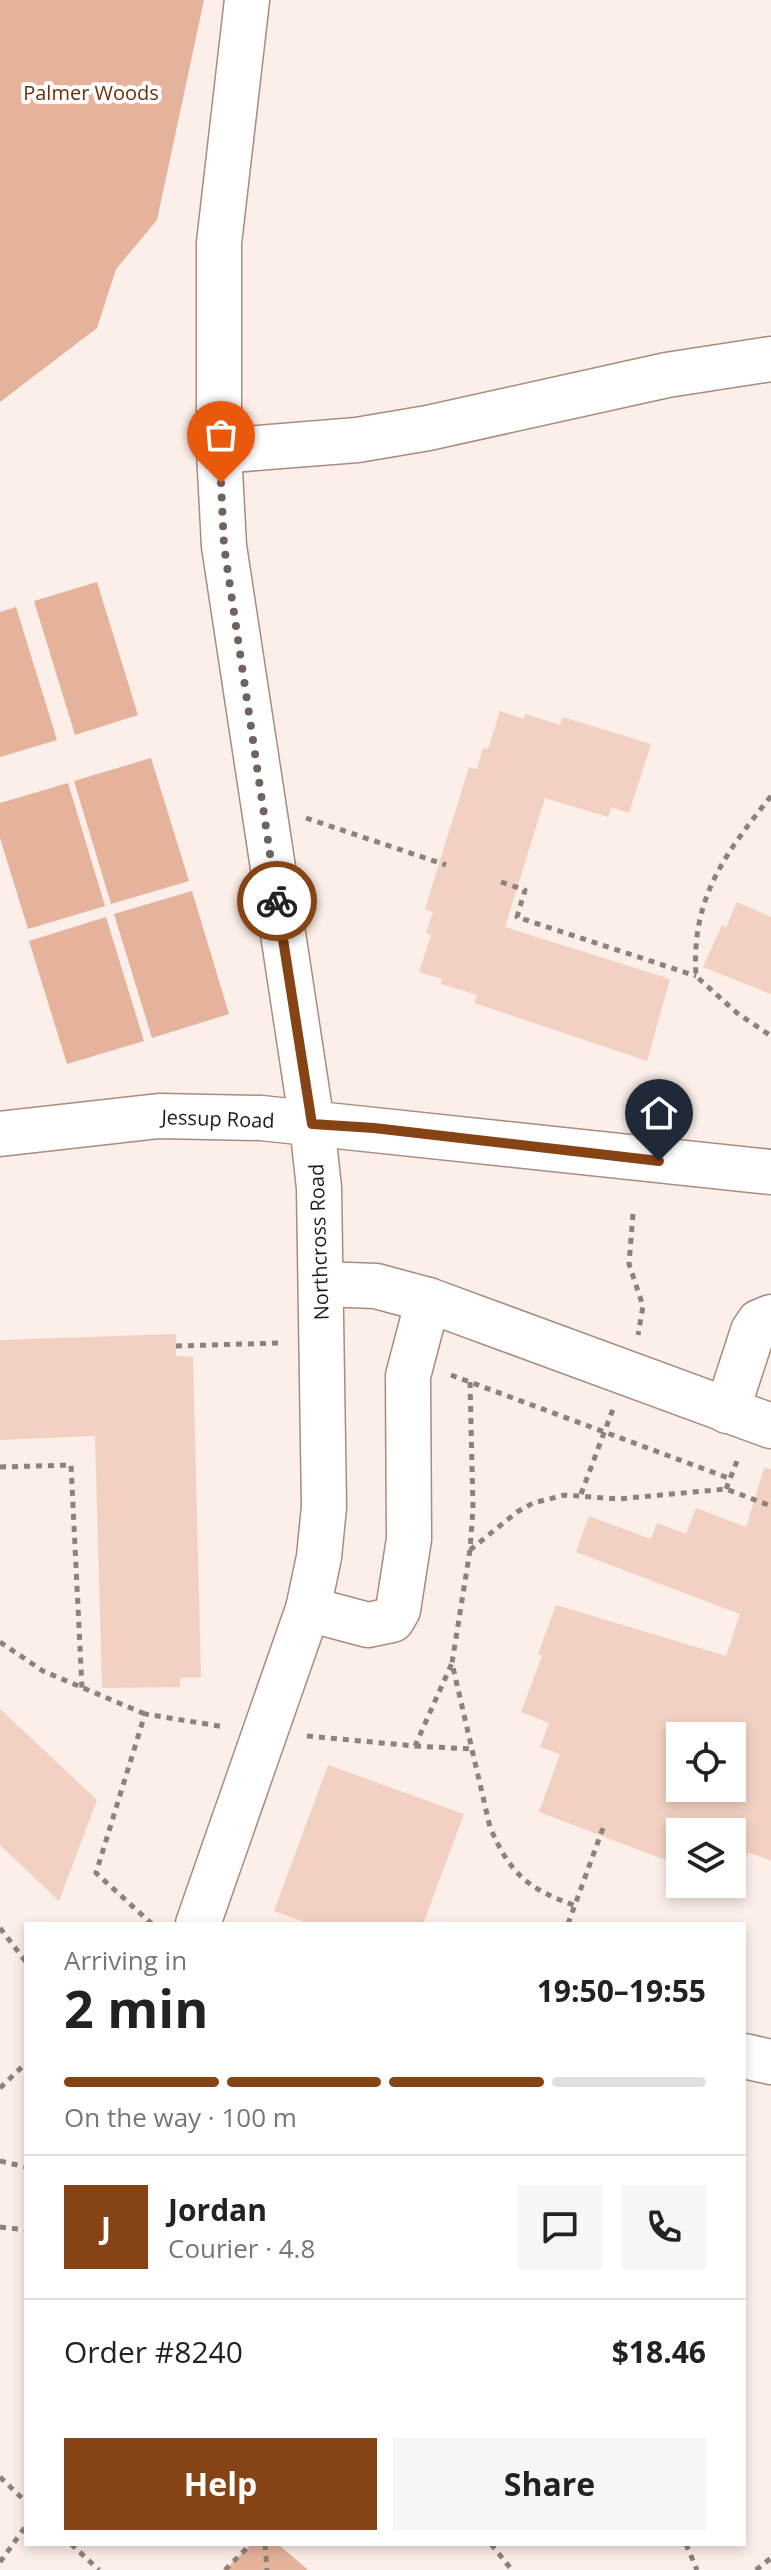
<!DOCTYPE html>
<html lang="en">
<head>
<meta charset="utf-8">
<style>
	body { margin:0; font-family:"Open Sans",sans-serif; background:#f6f6f6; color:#222; height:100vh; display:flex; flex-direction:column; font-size:30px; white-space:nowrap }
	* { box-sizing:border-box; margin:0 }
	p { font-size:26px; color:#767676 }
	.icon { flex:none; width:44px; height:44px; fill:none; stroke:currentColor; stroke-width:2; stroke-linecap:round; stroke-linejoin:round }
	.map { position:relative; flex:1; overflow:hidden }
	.panel { position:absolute; left:24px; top:1922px; width:722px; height:624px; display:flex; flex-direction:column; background:#fff; border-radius:0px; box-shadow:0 4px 12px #0003 }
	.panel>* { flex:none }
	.tools { position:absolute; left:666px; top:1722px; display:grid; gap:16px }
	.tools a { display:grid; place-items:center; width:80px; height:80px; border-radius:0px; background:#fff; box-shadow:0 4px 12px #0003; font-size:40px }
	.pin { position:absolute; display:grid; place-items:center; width:68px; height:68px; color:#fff; margin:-82px -34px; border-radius:50% 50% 50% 0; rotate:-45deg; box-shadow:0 0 8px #0007 }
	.pin .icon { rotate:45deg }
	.courier { position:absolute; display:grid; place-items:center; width:80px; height:80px; margin:-40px; border:6px solid #864314; border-radius:50%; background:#fff; color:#222; box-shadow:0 2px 10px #0007 }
	.summary em { font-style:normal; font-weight:700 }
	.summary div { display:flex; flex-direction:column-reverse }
	.summary { display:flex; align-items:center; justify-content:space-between; height:136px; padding:0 40px }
	h1 { font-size:52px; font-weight:700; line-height:60px }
	.bar { display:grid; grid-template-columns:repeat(4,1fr); gap:12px 8px; align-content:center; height:96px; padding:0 40px }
	.bar i { height:10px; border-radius:6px; background:#e0e0e0 }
	.bar .current { background:#864314 }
	.bar p { grid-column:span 4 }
	.line { display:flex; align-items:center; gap:20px; padding:0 40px; border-top:2px solid #e0e0e0 }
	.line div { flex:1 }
	.round { display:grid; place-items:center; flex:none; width:84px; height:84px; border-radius:0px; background:#f6f6f6 }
	.button { display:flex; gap:16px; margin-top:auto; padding:16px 40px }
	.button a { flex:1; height:92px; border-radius:0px; background:#864314; color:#fff; font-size:32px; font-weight:700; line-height:92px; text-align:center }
	.button a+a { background:#f6f6f6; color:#222 }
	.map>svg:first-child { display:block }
</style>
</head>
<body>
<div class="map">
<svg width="771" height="2570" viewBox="0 0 771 2570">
	<rect width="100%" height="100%" fill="#fceee8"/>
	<!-- green -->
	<g fill="#e5b39b">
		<polygon points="0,0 204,0 157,220 116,269 97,328 0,402"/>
		<polygon points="97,582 138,715 75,735 34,601"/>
		<polygon points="16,607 57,740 0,757 0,612"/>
		<polygon points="151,758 189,881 111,904 74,781"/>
		<polygon points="68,783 105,906 28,929 0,838 0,803"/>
		<polygon points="192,891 229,1014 152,1038 114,914"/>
		<polygon points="106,917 144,1041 67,1064 29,941"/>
		<polygon points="251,2544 278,2544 308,2570 225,2570"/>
	</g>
	<!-- building -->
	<g fill="#f2d1c2" fill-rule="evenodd">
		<polygon points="500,711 524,719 525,714 560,725 563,717 651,744 629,813 611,807 608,817 545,798 505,927 670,979 647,1061 474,1003 477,995 441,984 442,979 419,972 431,935 426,933 433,912 425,909 469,767 477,769 483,748 488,749"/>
		<polygon points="737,902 771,917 771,994 703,967 722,925 726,928"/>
		<polygon points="176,1334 176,1356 193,1357 201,1677 180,1678 180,1687 102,1688 95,1436 0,1440 0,1340"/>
		<path d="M764,1468L771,1469V1861L748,1852L743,1866L735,1863L732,1872V1832H680V1856L676,1864L539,1812L560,1754L540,1747L549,1723L521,1712L542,1656L538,1654L556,1605L726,1656L740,1614L576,1552L589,1516L651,1539L657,1523L686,1534L696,1508L746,1527ZM680,1736H732V1788H680Z"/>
		<polygon points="0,1709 97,1800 59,1901 0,1845"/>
		<polygon points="328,1765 464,1814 423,1924 310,1924 274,1911"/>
	</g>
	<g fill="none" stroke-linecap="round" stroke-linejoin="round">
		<defs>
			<g id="minor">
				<polyline points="219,451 357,440 428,428 667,375 771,359"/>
				<polyline points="0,1134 159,1116 261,1118 771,1172"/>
				<polyline points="321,1284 376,1286 428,1300 771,1426"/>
				<polyline points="727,1411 753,1331 759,1322 771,1317"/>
				<polyline points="308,1609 368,1625 392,1620 398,1610 409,1539 408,1376 428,1300"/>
				<polyline points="198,1924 308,1609 319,1557 324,1507 319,1188 312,1124 224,546 219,451 219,243 247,0"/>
				<polyline points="744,2056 771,2062"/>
			</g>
		</defs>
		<!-- minor casing -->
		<use href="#minor" stroke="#aa8b7d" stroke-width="47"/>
		<!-- path -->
		<g stroke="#8e817c" stroke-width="5" stroke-dasharray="6 6" stroke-linecap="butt">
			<path d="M771,796C725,854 691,898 696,976L737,1013L771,1036"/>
			<polyline points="306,818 446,865"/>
			<polyline points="501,882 525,890 517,917 696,976"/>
			<polyline points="633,1214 629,1264 643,1306 638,1335"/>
			<polyline points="176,1346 279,1343"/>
			<polyline points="451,1375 731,1479"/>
			<path d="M470,1382L473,1508L470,1550L452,1663L490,1827C510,1874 528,1889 576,1906"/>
			<polyline points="0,1467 71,1465 82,1688"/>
			<polyline points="726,1489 739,1456"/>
			<polyline points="581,1494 613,1409"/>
			<polyline points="470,1550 517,1512 533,1503 565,1495 618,1499 726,1489 771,1506"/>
			<polyline points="0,1642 43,1671 145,1714"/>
			<polyline points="307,1736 415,1746 452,1663"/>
			<polyline points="415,1746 472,1749"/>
			<polyline points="152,1924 96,1873 145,1714 225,1727"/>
			<polyline points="568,1924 603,1828"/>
			<polyline points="0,1928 26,1962"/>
			<polyline points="0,2088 26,2063"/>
			<polyline points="0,2161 26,2167"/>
			<polyline points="0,2227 26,2230"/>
			<polyline points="0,2477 26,2502"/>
			<polyline points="71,2544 99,2570"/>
			<polyline points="265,2544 267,2570"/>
			<polyline points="491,2544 512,2570"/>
			<polyline points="686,2544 697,2570"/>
			<polyline points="0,2562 26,2526"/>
			<polyline points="225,2570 251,2544"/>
			<polyline points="756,2570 771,2558"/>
		</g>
		<!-- minor -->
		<use href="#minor" stroke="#fff" stroke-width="44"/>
	</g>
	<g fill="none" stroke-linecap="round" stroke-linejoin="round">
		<!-- done -->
		<polyline stroke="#70635e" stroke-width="8" stroke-dasharray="0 14.4" points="221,483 224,546 277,901"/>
		<!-- route -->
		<polyline stroke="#864314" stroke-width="10" points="277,901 312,1124 374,1128 659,1161"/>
	</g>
	<g text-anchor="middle" stroke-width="8" stroke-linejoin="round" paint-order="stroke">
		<!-- park labels -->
		<g font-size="20" fill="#6d2e05" stroke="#fff">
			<text x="91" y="100">Palmer Woods</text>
		</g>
		<!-- street labels -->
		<g font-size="20" fill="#241813" stroke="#fff">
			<text transform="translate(218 1119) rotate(2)" y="7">Jessup Road</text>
			<text transform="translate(319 1242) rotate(-92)" y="7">Northcross Road</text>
		</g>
	</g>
</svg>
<div class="tools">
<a><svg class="icon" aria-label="locate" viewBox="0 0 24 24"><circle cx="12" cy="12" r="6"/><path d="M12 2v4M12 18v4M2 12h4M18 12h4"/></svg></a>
<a><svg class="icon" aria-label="layers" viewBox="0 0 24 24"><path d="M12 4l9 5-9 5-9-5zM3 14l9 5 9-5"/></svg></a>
</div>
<div class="pin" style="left:221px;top:483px;background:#ea580c"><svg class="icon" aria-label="bag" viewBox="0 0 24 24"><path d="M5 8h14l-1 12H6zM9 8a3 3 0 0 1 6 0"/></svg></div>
<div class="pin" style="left:659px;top:1161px;background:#1f2937"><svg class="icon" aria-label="home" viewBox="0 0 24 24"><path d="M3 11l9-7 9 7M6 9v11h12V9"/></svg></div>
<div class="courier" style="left:277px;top:901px"><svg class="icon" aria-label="bike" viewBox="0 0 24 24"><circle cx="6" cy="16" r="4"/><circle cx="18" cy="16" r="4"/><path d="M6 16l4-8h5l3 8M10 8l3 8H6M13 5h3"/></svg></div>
<section class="panel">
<div class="summary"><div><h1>2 min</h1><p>Arriving in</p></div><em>19:50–19:55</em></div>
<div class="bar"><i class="current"></i><i class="current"></i><i class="current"></i><i></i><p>On the way · 100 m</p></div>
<div class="line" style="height:144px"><b class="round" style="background:#864314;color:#fff">J</b><div><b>Jordan</b><p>Courier · 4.8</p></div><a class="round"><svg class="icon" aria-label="chat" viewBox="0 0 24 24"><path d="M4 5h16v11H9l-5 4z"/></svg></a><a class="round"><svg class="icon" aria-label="phone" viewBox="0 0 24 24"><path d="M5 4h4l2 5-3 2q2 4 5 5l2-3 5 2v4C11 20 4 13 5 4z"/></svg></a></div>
<div class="line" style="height:104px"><div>Order #8240</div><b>$18.46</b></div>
<div class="button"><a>Help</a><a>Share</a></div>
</section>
</div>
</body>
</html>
